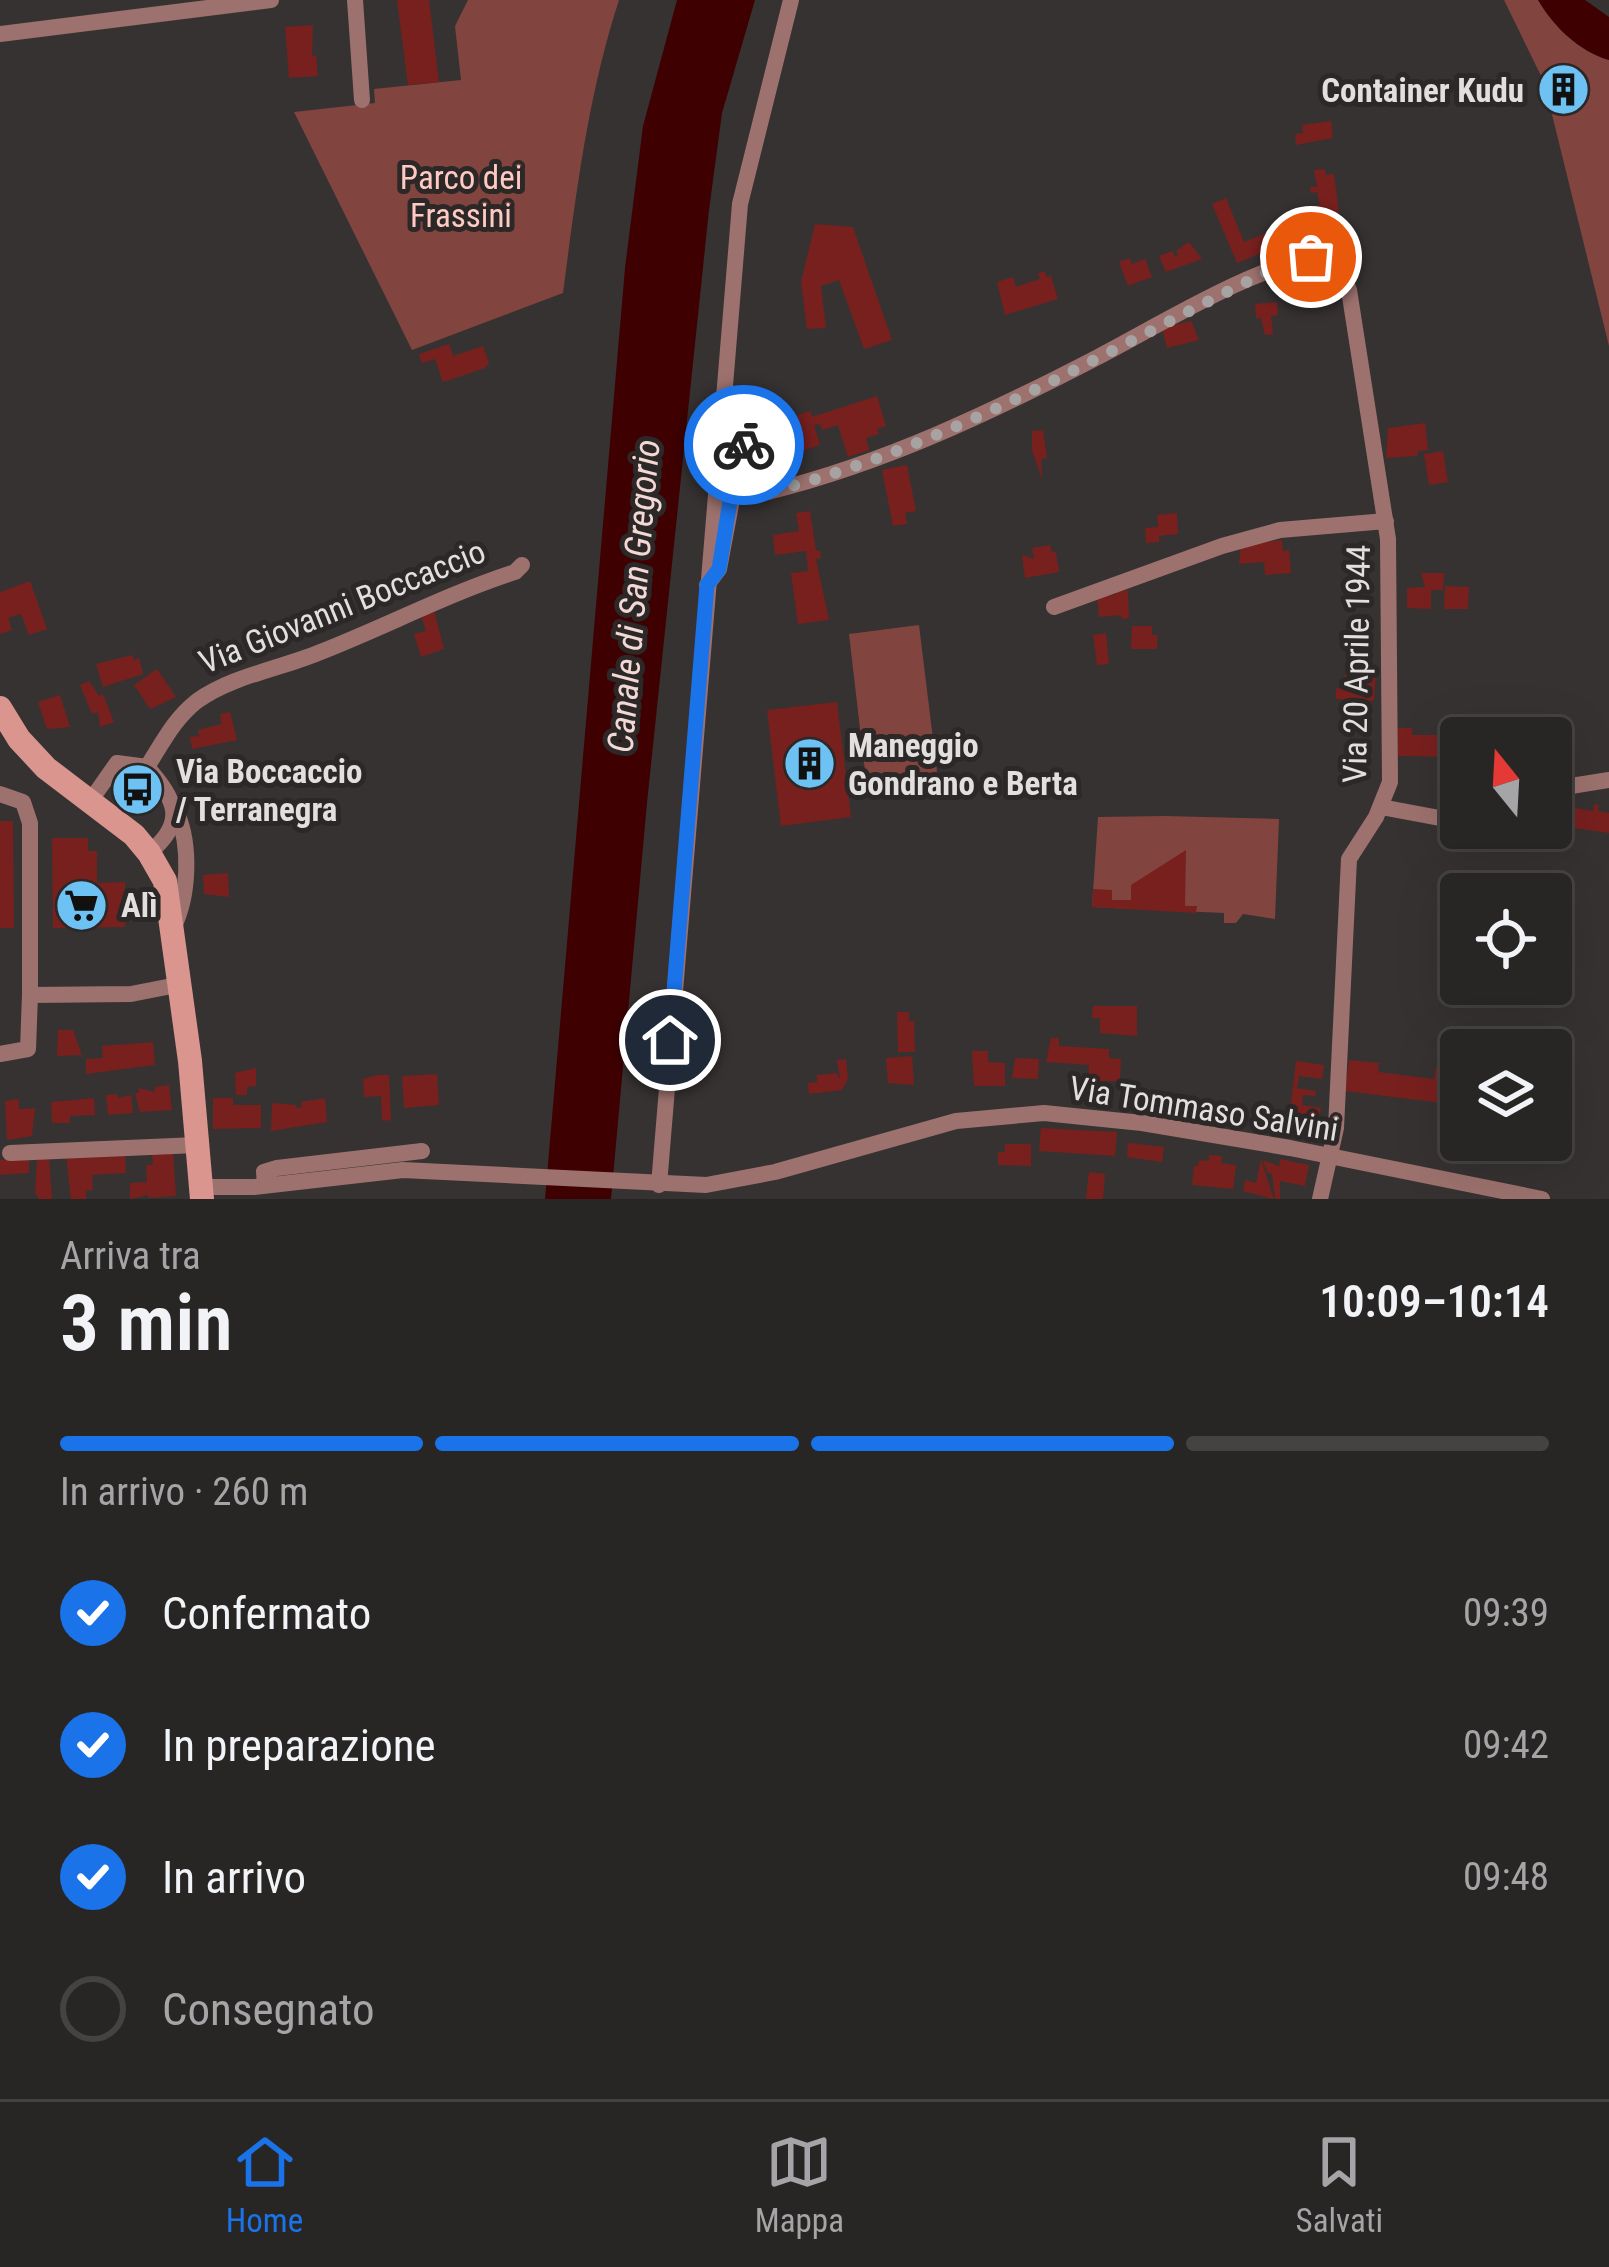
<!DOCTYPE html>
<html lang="it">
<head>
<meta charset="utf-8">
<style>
	body { margin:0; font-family:"Roboto Condensed",sans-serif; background:#343232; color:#f1f3f6; height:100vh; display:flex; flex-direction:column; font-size:45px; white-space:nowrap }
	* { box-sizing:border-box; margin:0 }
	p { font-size:39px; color:#a5a5a7 }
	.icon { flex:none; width:66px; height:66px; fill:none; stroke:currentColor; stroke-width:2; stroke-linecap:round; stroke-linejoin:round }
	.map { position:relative; height:1199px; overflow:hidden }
	.details { display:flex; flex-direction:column; background:#282625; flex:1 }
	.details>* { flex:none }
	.needle { width:78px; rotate:342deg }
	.buttons { position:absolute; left:1440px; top:717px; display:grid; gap:24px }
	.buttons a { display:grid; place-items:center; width:132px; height:132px; border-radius:12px; background:#282625; box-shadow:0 12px 48px #0002,0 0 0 3px #444342; font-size:60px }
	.pin { position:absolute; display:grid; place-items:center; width:102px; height:102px; color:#fff; margin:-51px; border:6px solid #fff; border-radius:50%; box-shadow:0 3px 12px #0007 }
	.courier { position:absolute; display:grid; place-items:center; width:120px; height:120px; margin:-60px; border:9px solid #1a73e8; border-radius:50%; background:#fff; color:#222; box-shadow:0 3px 15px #0007 }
	.overview em { font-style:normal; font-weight:600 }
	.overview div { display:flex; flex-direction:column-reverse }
	.overview { display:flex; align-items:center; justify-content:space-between; height:204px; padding:0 60px }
	h1 { font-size:78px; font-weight:600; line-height:90px }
	.bar { display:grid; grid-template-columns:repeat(4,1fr); gap:18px 12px; align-content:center; height:144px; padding:0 60px }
	.bar i { height:15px; border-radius:9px; background:#444342 }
	.bar .active { background:#1a73e8 }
	.bar p { grid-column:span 4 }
	ol { padding:0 60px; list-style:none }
	li { display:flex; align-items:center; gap:36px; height:132px }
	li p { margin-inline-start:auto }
	li .icon { padding:12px; border-radius:50%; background:#1a73e8; color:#fff; stroke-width:4 }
	li:last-child { color:#a5a5a7 }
	li i { width:66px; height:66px; border:6px solid #444342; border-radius:50% }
	.menu { display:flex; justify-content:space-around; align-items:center; height:168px; border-top:3px solid #444342; background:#282625; font-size:33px; color:#a5a5a7 }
	.menu a { display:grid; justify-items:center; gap:6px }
	.menu .active { color:#1a73e8 }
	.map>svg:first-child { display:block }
</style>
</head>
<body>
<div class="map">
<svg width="1609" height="1199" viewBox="0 0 1609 1199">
	<rect width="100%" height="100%" fill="#363231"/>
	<!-- green -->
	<g fill="#82443f">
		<path d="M468,0H619C588,95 576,194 563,293L412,350L294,112L375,103L374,89L461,80L455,26Z"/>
		<path d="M1504,0H1538C1554,27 1578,51 1609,60V346L1544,82Z"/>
		<polygon points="919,625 939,788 868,797 849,634"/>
		<polygon points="1165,816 1279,819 1275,919 1243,914 1236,923 1224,923 1224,913 1092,907 1098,817"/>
	</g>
	<!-- water -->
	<g fill="#3f0002">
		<polygon points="677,0 755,0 722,113 709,210 647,803 611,1199 545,1199 625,268 643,126"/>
		<path d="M1538,0H1585L1609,17V60C1579,51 1554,27 1538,0Z"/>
	</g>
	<!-- building -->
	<g fill="#78201e">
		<polygon points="397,0 429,0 439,82 408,85"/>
		<polygon points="313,25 312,56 316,55 318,76 289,78 285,27"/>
		<polygon points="1331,121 1333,138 1296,145 1295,134 1303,133 1302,125"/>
		<polygon points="1325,169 1326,175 1334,174 1339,212 1301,223 1296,208 1320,205 1317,192 1311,193 1310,187 1317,187 1314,170"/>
		<polygon points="1226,198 1244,242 1269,232 1276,247 1237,263 1212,204"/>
		<polygon points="815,224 853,227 892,340 864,349 839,280 821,286 826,328 807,329 801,282"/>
		<polygon points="1189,242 1202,259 1166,272 1159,256 1172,251 1175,257 1178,255 1176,251"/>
		<polygon points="1130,258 1132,264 1145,259 1152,277 1128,286 1119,262"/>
		<polygon points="1312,264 1313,271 1328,271 1330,281 1287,289 1283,269"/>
		<polygon points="1045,271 1046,277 1051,276 1058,299 1005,315 997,282 1013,277 1016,287 1040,279 1038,273"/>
		<polygon points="1277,302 1278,315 1271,316 1273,334 1265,335 1261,318 1256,318 1255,304"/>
		<polygon points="1191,321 1199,340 1167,348 1162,328"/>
		<polygon points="449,344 453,356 483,346 489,363 485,368 443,382 435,359 422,363 419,354"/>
		<polygon points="877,396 886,426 877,429 879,434 866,438 869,450 848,457 838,425 823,430 820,424 814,425 820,445 793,454 791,449 780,453 775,438 780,436 779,431 791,427 793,432 801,430 797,415 811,411 812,417"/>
		<polygon points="1425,423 1428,450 1418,451 1417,456 1386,458 1388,428"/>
		<polygon points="1043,430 1047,458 1041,459 1042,479 1032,450 1032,431"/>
		<polygon points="1443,451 1448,482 1429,485 1424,454"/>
		<polygon points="907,465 916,511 905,513 907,524 893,526 882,470"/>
		<polygon points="810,511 816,551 820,550 821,558 816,559 829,620 798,624 791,573 808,571 806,551 775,555 773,535 799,531 796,513"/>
		<polygon points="1177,513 1178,534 1159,536 1159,542 1146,543 1145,528 1158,527 1157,515"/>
		<polygon points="1282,540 1283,551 1289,550 1291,573 1265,575 1264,562 1239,564 1241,545"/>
		<polygon points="1050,545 1052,552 1056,552 1059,572 1025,578 1022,555 1034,559 1032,548"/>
		<polygon points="1421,573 1444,573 1443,590 1431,590 1431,609 1407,608 1407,588 1425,587"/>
		<polygon points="30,581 47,629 29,635 21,614 8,618 12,630 0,634 0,592"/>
		<polygon points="1445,586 1469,587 1468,609 1444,609"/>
		<polygon points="1128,590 1129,618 1122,619 1121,615 1099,617 1097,594 1116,595 1115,591"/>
		<polygon points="434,611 444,649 421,657 414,634 426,631 421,615"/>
		<polygon points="1132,626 1152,626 1152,635 1158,635 1157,649 1131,649"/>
		<polygon points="1106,633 1109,664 1097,665 1093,635"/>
		<polygon points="132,655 134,660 139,658 143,674 103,687 96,664"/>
		<polygon points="157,669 176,697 150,709 134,685"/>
		<polygon points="1345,672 1363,675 1376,672 1374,701 1336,699 1336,688 1344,689"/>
		<polygon points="89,681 99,696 103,694 114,722 100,727 98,712 92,714 80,685"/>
		<polygon points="60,695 70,727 47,729 38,702"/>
		<polygon points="837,702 851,817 781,826 767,710"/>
		<polygon points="230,712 237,740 192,749 190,737 199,736 198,730 222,724 220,714"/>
		<polygon points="1398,728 1412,728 1412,735 1461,735 1461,757 1398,756"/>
		<polygon points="1594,804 1599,805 1598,811 1609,813 1609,833 1574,828 1575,822 1555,819 1557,805 1593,811"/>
		<polygon points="0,821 13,821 14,928 0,928"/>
		<polygon points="52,838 88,838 88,851 97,851 97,883 125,882 125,927 53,928"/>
		<polygon points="1186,850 1185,906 1197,906 1196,913 1092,907 1093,889 1112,890 1112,900 1131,900 1131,885"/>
		<polygon points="228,873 229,897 204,894 203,875"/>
		<polygon points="1093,1006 1137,1006 1137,1036 1100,1033 1100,1018 1092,1018"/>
		<polygon points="897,1012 909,1012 909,1021 914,1021 915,1052 898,1052"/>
		<polygon points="58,1030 73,1030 82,1055 57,1056"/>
		<polygon points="1051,1038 1059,1038 1059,1046 1109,1049 1109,1058 1121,1059 1120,1081 1088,1081 1089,1065 1046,1062"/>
		<polygon points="153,1042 155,1065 86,1074 86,1059 103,1058 102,1046"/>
		<polygon points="972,1051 988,1051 988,1062 1005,1063 1005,1086 974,1086"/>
		<polygon points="912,1056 914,1085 888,1083 886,1058"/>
		<polygon points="1015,1058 1039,1059 1038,1079 1012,1078"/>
		<polygon points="846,1059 848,1079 842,1090 809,1094 808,1083 817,1082 817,1075 836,1073 840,1079 837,1060"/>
		<polygon points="1349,1060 1379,1063 1378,1072 1434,1079 1436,1066 1447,1067 1442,1103 1345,1091"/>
		<polygon points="1296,1061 1324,1065 1322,1079 1299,1076 1297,1088 1316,1091 1315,1096 1303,1095 1302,1105 1321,1108 1318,1131 1288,1126"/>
		<polygon points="256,1068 256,1086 247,1087 247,1095 236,1095 235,1073"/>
		<polygon points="437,1074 439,1105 404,1108 402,1076"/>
		<polygon points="378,1075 389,1075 391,1120 382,1121 381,1096 364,1097 363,1079"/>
		<polygon points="169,1085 172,1110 140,1112 135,1093 139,1093 139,1088 155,1092 155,1087"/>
		<polygon points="117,1094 118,1098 131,1095 133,1113 108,1115 106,1095"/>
		<polygon points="94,1098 95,1115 70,1116 70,1123 52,1123 51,1102"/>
		<polygon points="213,1098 233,1098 233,1105 261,1105 261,1128 213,1129"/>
		<polygon points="325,1098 327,1122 271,1131 272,1103 296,1105 296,1108 302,1107 301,1102"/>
		<polygon points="19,1099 19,1109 35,1108 32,1136 7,1140 5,1101"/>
		<polygon points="1041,1128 1117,1132 1115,1156 1039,1151"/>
		<polygon points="1128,1143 1164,1147 1162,1162 1127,1157"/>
		<polygon points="1005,1144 1031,1144 1031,1166 998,1165 998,1152 1005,1152"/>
		<polygon points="173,1152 176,1196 148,1198 148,1195 130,1199 130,1183 147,1182 146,1165 153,1165 152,1153"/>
		<polygon points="125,1153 126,1173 92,1175 93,1190 86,1191 86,1199 71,1199 66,1156"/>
		<polygon points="1209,1155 1222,1156 1221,1163 1236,1165 1233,1189 1192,1185 1194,1166 1198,1166 1199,1160 1209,1161"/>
		<polygon points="49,1157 52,1199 39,1199 35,1193 37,1158"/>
		<polygon points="1261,1159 1273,1197 1273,1199 1243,1191 1245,1180 1256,1183"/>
		<polygon points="1280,1159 1309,1165 1305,1186 1280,1181 1280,1199 1275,1199 1272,1174 1267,1172 1263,1160 1279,1166"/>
		<polygon points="0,1160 29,1160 29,1173 0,1175"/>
		<polygon points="1089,1172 1105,1174 1103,1199 1086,1199"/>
	</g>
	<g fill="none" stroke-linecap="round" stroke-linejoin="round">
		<!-- street -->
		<g stroke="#9d726e" stroke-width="16">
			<polyline points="355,0 362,100"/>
			<polyline points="0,34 271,0"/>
			<path d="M707,585L719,569L742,446L747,444L756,450C756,467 752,482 768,492C885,463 992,412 1098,357C1158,326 1259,263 1323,256L1339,264L1349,290L1388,539L1390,782L1376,817L1349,859L1336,1128L1320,1199"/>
			<polyline points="1054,607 1222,546 1280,530 1386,521"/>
			<path d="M147,767C163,742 174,719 197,701C232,676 279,669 318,653C385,627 447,594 515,572L522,565"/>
			<polyline points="0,794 23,802 30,823 30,995 131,994 177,985"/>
			<path d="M91,800L117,763L147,767C176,800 187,822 149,853"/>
			<polyline points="1551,802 1571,786 1609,780"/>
			<polyline points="1381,807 1461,822"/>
			<path d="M173,928C189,897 191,846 177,813"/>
			<polyline points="0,1054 28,1049 30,995"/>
			<polyline points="10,1153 197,1145"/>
			<polyline points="265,1185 264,1172 277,1168 422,1151"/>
			<polyline points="659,1185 740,204 791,0"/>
			<polyline points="202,1187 254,1187 403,1170 706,1185 775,1172 956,1121 1044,1113 1142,1123 1290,1148 1542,1199"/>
		</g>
		<!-- secondary -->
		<polyline stroke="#d9958e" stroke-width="24" points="0,708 19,739 46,768 134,835 149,853 165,881 190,1061 202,1199"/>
	</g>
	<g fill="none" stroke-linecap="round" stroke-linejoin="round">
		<!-- done -->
		<path stroke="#a6a3a2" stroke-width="12" stroke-dasharray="0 21.6" d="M744,445L756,450C756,467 752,482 768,492C947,448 1105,351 1269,271L1311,257"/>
		<!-- route -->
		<polyline stroke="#1a73e8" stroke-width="15" points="670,1040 707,585 719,569 738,452 744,445"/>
	</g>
	<!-- icons -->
	<defs>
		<symbol id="building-disc" viewBox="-11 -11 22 22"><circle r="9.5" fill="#6ec2f3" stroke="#2c2827"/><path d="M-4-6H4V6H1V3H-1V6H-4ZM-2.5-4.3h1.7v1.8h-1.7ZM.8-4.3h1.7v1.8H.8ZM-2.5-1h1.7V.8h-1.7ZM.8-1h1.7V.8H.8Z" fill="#111"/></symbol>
		<symbol id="bus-disc" viewBox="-11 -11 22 22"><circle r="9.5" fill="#6ec2f3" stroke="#2c2827"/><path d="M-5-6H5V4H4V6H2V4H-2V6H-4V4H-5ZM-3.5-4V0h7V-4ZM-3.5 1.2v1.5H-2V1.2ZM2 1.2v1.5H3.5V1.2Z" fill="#111"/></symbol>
		<symbol id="supermarket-disc" viewBox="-11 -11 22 22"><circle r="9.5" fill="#6ec2f3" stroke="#2c2827"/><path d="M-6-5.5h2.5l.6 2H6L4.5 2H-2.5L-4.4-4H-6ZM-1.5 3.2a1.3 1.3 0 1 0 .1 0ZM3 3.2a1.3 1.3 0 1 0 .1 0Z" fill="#111"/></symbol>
	</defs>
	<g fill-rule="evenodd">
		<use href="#building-disc" x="1534" y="60" width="59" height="59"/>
		<use href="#building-disc" x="780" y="734" width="59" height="59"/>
		<use href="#bus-disc" x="108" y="760" width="59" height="59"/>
		<use href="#supermarket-disc" x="52" y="876" width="59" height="59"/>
	</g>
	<g text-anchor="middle" stroke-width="10" stroke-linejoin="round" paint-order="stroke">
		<!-- poi labels -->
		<g font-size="33" font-weight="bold" fill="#e2e0df" stroke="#2c2827" text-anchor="start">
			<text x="1524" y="102" text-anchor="end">Container Kudu</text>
			<text x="848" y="757">Maneggio<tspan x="848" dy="38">Gondrano e Berta</tspan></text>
			<text x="176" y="783">Via Boccaccio<tspan x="176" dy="38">/ Terranegra</tspan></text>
			<text x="121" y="917">Alì</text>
		</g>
		<!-- park labels -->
		<g font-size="33" fill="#ffcac4" stroke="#2c2827">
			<text x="461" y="189">Parco dei<tspan x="461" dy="38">Frassini</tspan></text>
		</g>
		<!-- street labels -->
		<g font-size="33" fill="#e2e0df" stroke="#2c2827">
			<text transform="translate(342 606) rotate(-22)" y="12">Via Giovanni Boccaccio</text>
			<text transform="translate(1356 664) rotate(-89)" y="12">Via 20 Aprile 1944</text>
			<text transform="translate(1204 1108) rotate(9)" y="12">Via Tommaso Salvini</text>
		</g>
		<!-- water labels -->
		<g font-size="36" font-style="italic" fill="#f3d8d5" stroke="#2c2827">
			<text transform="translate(633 596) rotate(-85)" y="13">Canale di San Gregorio</text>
		</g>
	</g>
</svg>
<div class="buttons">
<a><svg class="needle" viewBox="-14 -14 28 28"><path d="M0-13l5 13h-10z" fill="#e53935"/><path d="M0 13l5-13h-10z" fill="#a5a5a7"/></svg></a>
<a><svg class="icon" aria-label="locate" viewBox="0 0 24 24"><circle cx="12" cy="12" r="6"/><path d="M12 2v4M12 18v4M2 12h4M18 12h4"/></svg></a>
<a><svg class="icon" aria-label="layers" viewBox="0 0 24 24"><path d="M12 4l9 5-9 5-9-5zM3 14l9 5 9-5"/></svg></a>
</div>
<div class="pin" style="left:1311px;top:257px;background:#ea580c"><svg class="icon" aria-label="bag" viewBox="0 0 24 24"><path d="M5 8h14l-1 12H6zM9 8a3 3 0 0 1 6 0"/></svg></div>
<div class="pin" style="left:670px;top:1040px;background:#1f2937"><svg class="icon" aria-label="home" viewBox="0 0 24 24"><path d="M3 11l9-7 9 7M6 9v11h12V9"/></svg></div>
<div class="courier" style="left:744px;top:445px"><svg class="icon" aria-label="bike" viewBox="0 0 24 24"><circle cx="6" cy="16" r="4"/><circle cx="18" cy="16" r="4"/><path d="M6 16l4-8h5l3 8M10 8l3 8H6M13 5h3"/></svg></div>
</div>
<section class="details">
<div class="overview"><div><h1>3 min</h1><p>Arriva tra</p></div><em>10:09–10:14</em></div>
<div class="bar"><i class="active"></i><i class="active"></i><i class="active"></i><i></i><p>In arrivo · 260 m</p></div>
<ol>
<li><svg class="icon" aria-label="check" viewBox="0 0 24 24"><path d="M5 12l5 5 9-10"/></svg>Confermato<p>09:39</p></li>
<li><svg class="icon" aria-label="check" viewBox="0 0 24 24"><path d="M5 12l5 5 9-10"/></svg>In preparazione<p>09:42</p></li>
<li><svg class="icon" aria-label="check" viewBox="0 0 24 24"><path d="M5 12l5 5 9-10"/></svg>In arrivo<p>09:48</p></li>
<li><i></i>Consegnato</li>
</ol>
</section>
<nav class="menu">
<a class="active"><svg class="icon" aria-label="home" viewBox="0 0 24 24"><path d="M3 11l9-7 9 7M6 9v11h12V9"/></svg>Home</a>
<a><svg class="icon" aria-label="map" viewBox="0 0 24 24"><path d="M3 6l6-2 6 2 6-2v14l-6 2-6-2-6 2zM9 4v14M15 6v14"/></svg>Mappa</a>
<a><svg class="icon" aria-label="saved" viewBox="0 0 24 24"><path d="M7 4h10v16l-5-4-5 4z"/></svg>Salvati</a>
</nav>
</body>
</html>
